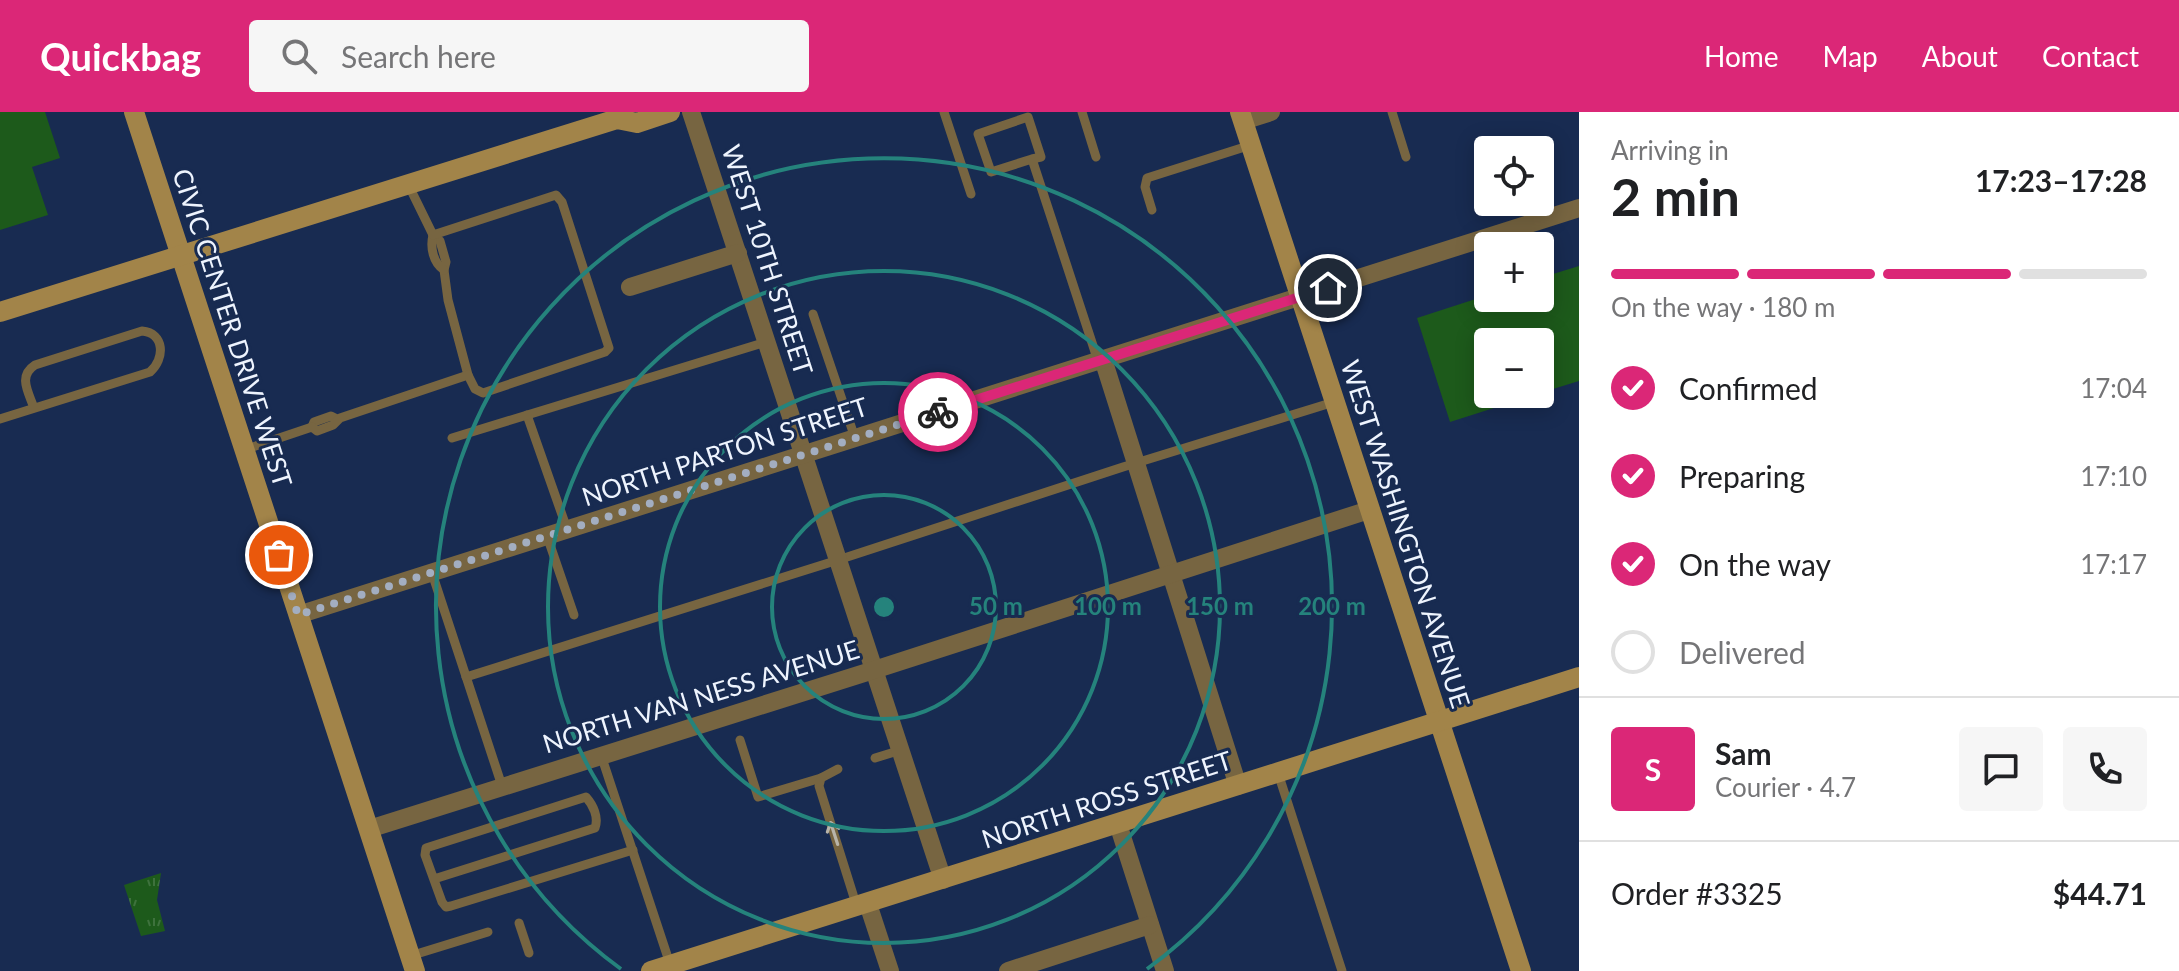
<!DOCTYPE html>
<html lang="en">
<head>
<meta charset="utf-8">
<style>
	body { margin:0; font-family:Lato,sans-serif; background:#f6f6f6; color:#202124; height:100vh; display:flex; flex-direction:column; font-size:30px; white-space:nowrap }
	* { box-sizing:border-box; margin:0 }
	p { font-size:26px; color:#757577 }
	.icon { flex:none; width:44px; height:44px; fill:none; stroke:currentColor; stroke-width:2; stroke-linecap:round; stroke-linejoin:round }
	.map { position:relative; flex:1; overflow:hidden }
	.panel { display:flex; flex-direction:column; background:#fff; width:600px }
	.panel>* { flex:none }
	.buttons { position:absolute; left:1474px; top:24px; display:grid; gap:16px }
	.buttons a { display:grid; place-items:center; width:80px; height:80px; border-radius:8px; background:#fff; box-shadow:0 4px 20px #0003; font-size:40px }
	.pin { position:absolute; display:grid; place-items:center; width:68px; height:68px; color:#fff; margin:-34px; border:4px solid #fff; border-radius:50%; box-shadow:0 2px 8px #0007 }
	.courier { position:absolute; display:grid; place-items:center; width:80px; height:80px; margin:-40px; border:6px solid #db2777; border-radius:50%; background:#fff; color:#222; box-shadow:0 2px 10px #0007 }
	.overview em { font-style:normal; font-weight:700 }
	.overview div { display:flex; flex-direction:column-reverse }
	.overview { display:flex; align-items:center; justify-content:space-between; height:136px; padding:0 32px }
	h1 { font-size:52px; font-weight:700; line-height:60px }
	.bar { display:grid; grid-template-columns:repeat(4,1fr); gap:12px 8px; align-content:center; height:96px; padding:0 32px }
	.bar i { height:10px; border-radius:6px; background:#e0e0e0 }
	.bar .current { background:#db2777 }
	.bar p { grid-column:span 4 }
	.line { display:flex; align-items:center; gap:20px; padding:0 32px; border-top:2px solid #e0e0e0 }
	.line div { flex:1 }
	.round { display:grid; place-items:center; flex:none; width:84px; height:84px; border-radius:8px; background:#f6f6f6 }
	ol { padding:0 32px; list-style:none }
	li { display:flex; align-items:center; gap:24px; height:88px }
	li p { margin-inline-start:auto }
	li .icon { padding:8px; border-radius:50%; background:#db2777; color:#fff; stroke-width:4 }
	li:last-child { color:#757577 }
	li i { width:44px; height:44px; border:4px solid #e0e0e0; border-radius:50% }
	header { display:flex; align-items:center; gap:48px; box-sizing:border-box; height:112px; padding:0 40px; background:#db2777; color:#fff }
	header strong { font-size:38px }
	nav { display:flex; gap:44px; margin-inline-start:auto; font-size:28px }
	.search { width:560px; height:72px; background:#f6f6f6; display:flex; align-items:center; gap:20px; box-sizing:border-box; padding:0 28px; border-radius:8px; color:#757577; font-size:30px }
	main { display:flex; flex:1; min-height:0 }
	.map>svg:first-child { display:block }
</style>
</head>
<body>
<header>
<strong>Quickbag</strong>
<div class="search"><svg class="icon" aria-label="search" viewBox="0 0 24 24"><circle cx="10" cy="10" r="6"/><path d="M15 15l6 6"/></svg>Search here</div>
<nav><a>Home</a><a>Map</a><a>About</a><a>Contact</a></nav>
</header>
<main>
<div class="map">
<svg width="1579" height="859" viewBox="0 0 1579 859">
	<defs>
		<pattern id="grass-tufts" width="24" height="20" patternUnits="userSpaceOnUse" patternTransform="scale(2)"><rect width="24" height="20" fill="#1d5a1b"/><path d="M3 7l-1-3M5 7V3M7 7l1-3M15 17l-1-3M17 17v-4M19 17l1-3" fill="none" stroke="#3e723d"/></pattern>
	</defs>
	<rect width="100%" height="100%" fill="#182b51"/>
	<!-- grass -->
	<polygon fill="url(#grass-tufts)" points="161,761 157,788 165,819 141,824 124,773"/>
	<!-- pitch -->
	<g fill="#1d5a1b">
		<polygon points="0,0 45,0 60,46 32,55 48,103 0,118"/>
		<polygon points="1579,154 1579,269 1540,281 1540,230 1488,230 1488,282 1538,282 1450,310 1417,206 1488,183 1488,186 1540,186 1540,166"/>
	</g>
	<g fill="none" stroke-linecap="round" stroke-linejoin="round">
		<!-- lane -->
		<g stroke="#776541" stroke-width="9">
			<polyline points="944,0 971,82"/>
			<polyline points="1082,0 1096,45"/>
			<polyline points="1392,0 1406,45"/>
			<polyline points="1032,47 1041,45 1028,5 978,22 991,60 1032,47 1098,249"/>
			<polyline points="1152,98 1145,75 1147,66 1251,33"/>
			<polyline points="433,123 440,129 446,150 444,158 448,188 468,263"/>
			<path d="M433,123C430,135 433,151 444,158"/>
			<polyline points="813,202 855,326"/>
			<polyline points="527,303 567,417"/>
			<path d="M0,307L150,260C165,247 165,221 142,219L35,253C18,264 28,279 34,296"/>
			<polyline points="312,315 314,310 331,304 337,307"/>
			<polyline points="452,326 766,230"/>
			<polyline points="244,338 312,315 317,319 333,313 340,306 468,263 475,277 483,281 605,240 609,236 562,90 556,83 433,123 408,72"/>
			<polyline points="547,424 574,503"/>
			<polyline points="432,461 502,674"/>
			<polyline points="466,565 838,448 1123,355 1334,290"/>
			<polyline points="740,628 758,685 821,666"/>
			<polyline points="601,643 670,852"/>
			<polyline points="875,646 901,638"/>
			<polyline points="838,657 821,666 819,674 857,795"/>
			<polyline points="1278,661 1342,859"/>
			<path d="M434,767L595,716C599,705 593,693 586,685L426,736L425,743L442,790L446,795L451,794L633,738"/>
			<polyline points="519,811 529,841"/>
			<polyline points="410,844 488,820"/>
		</g>
		<!-- street -->
		<g stroke="#776541" stroke-width="18">
			<polyline points="691,0 943,768"/>
			<polyline points="1243,9 1271,0"/>
			<polyline points="630,175 738,141"/>
			<polyline points="1103,247 1238,674"/>
			<polyline points="298,503 1579,96"/>
			<polyline points="1118,712 1165,859"/>
			<polyline points="369,717 874,558 1369,398"/>
			<polyline points="868,792 890,859"/>
			<polyline points="1008,859 1150,813"/>
		</g>
		<!-- secondary -->
		<g stroke="#a28449" stroke-width="20">
			<polyline points="134,0 415,859"/>
			<polyline points="1240,0 1521,859"/>
			<polyline points="0,200 617,7 637,11 670,0"/>
			<polyline points="651,859 1579,565"/>
		</g>
	</g>
	<!-- one-way arrows -->
	<defs><path id="oneway-shaft" d="M-6 0H5M1.5-3L5.5 0L1.5 3" fill="none" stroke-width="1.6" stroke-linecap="round" stroke-linejoin="round" transform="scale(2)"/></defs>
	<use stroke="#b8b4a9" href="#oneway-shaft" transform="translate(834 721) rotate(-108)"/>
	<g fill="none" stroke-linecap="round" stroke-linejoin="round">
		<!-- done -->
		<polyline stroke="#a3aec1" stroke-width="8" stroke-dasharray="0 14.4" points="279,443 298,503 938,300"/>
		<!-- route -->
		<polyline stroke="#db2777" stroke-width="10" points="938,300 1328,176"/>
	</g>
	<!-- distance rings -->
	<g fill="none" stroke="#25837c" stroke-width="4">
		<circle cx="884" cy="495" r="112"/>
		<circle cx="884" cy="495" r="224"/>
		<circle cx="884" cy="495" r="336"/>
		<path d="M621 857A448 448 0 1 1 1147 857"/>
	</g>
	<g text-anchor="middle" stroke-width="6" stroke-linejoin="round" paint-order="stroke">
		<!-- street labels -->
		<g font-size="26" fill="#eef4fe" stroke="#182b51">
			<text transform="translate(767 148) rotate(72)" y="9">WEST 10TH STREET</text>
			<text transform="translate(232 216) rotate(72)" y="9">CIVIC CENTER DRIVE WEST</text>
			<text transform="translate(725 340) rotate(-18)" y="9">NORTH PARTON STREET</text>
			<text transform="translate(1405 422) rotate(72)" y="9">WEST WASHINGTON AVENUE</text>
			<text transform="translate(701 585) rotate(-17)" y="9">NORTH VAN NESS AVENUE</text>
			<text transform="translate(1107 688) rotate(-18)" y="9">NORTH ROSS STREET</text>
		</g>
	</g>
	<circle cx="884" cy="495" r="12" fill="#25837c" stroke="#182b51" stroke-width="4"/>
	<g font-size="24" text-anchor="middle" font-weight="bold" fill="#25837c" stroke="#182b51" stroke-width="6" stroke-linejoin="round" paint-order="stroke">
		<text x="996" y="503">50 m</text>
		<text x="1108" y="503">100 m</text>
		<text x="1220" y="503">150 m</text>
		<text x="1332" y="503">200 m</text>
	</g>
</svg>
<div class="buttons">
<a><svg class="icon" aria-label="locate" viewBox="0 0 24 24"><circle cx="12" cy="12" r="6"/><path d="M12 2v4M12 18v4M2 12h4M18 12h4"/></svg></a>
<a>+</a>
<a>−</a>
</div>
<div class="pin" style="left:279px;top:443px;background:#ea580c"><svg class="icon" aria-label="bag" viewBox="0 0 24 24"><path d="M5 8h14l-1 12H6zM9 8a3 3 0 0 1 6 0"/></svg></div>
<div class="pin" style="left:1328px;top:176px;background:#1f2937"><svg class="icon" aria-label="home" viewBox="0 0 24 24"><path d="M3 11l9-7 9 7M6 9v11h12V9"/></svg></div>
<div class="courier" style="left:938px;top:300px"><svg class="icon" aria-label="bike" viewBox="0 0 24 24"><circle cx="6" cy="16" r="4"/><circle cx="18" cy="16" r="4"/><path d="M6 16l4-8h5l3 8M10 8l3 8H6M13 5h3"/></svg></div>
</div>
<section class="panel">
<div class="overview"><div><h1>2 min</h1><p>Arriving in</p></div><em>17:23–17:28</em></div>
<div class="bar"><i class="current"></i><i class="current"></i><i class="current"></i><i></i><p>On the way · 180 m</p></div>
<ol>
<li><svg class="icon" aria-label="check" viewBox="0 0 24 24"><path d="M5 12l5 5 9-10"/></svg>Confirmed<p>17:04</p></li>
<li><svg class="icon" aria-label="check" viewBox="0 0 24 24"><path d="M5 12l5 5 9-10"/></svg>Preparing<p>17:10</p></li>
<li><svg class="icon" aria-label="check" viewBox="0 0 24 24"><path d="M5 12l5 5 9-10"/></svg>On the way<p>17:17</p></li>
<li><i></i>Delivered</li>
</ol>
<div class="line" style="height:144px"><b class="round" style="background:#db2777;color:#fff">S</b><div><b>Sam</b><p>Courier · 4.7</p></div><a class="round"><svg class="icon" aria-label="chat" viewBox="0 0 24 24"><path d="M4 5h16v11H9l-5 4z"/></svg></a><a class="round"><svg class="icon" aria-label="phone" viewBox="0 0 24 24"><path d="M5 4h4l2 5-3 2q2 4 5 5l2-3 5 2v4C11 20 4 13 5 4z"/></svg></a></div>
<div class="line" style="height:104px"><div>Order #3325</div><b>$44.71</b></div>
</section>
</main>
</body>
</html>
